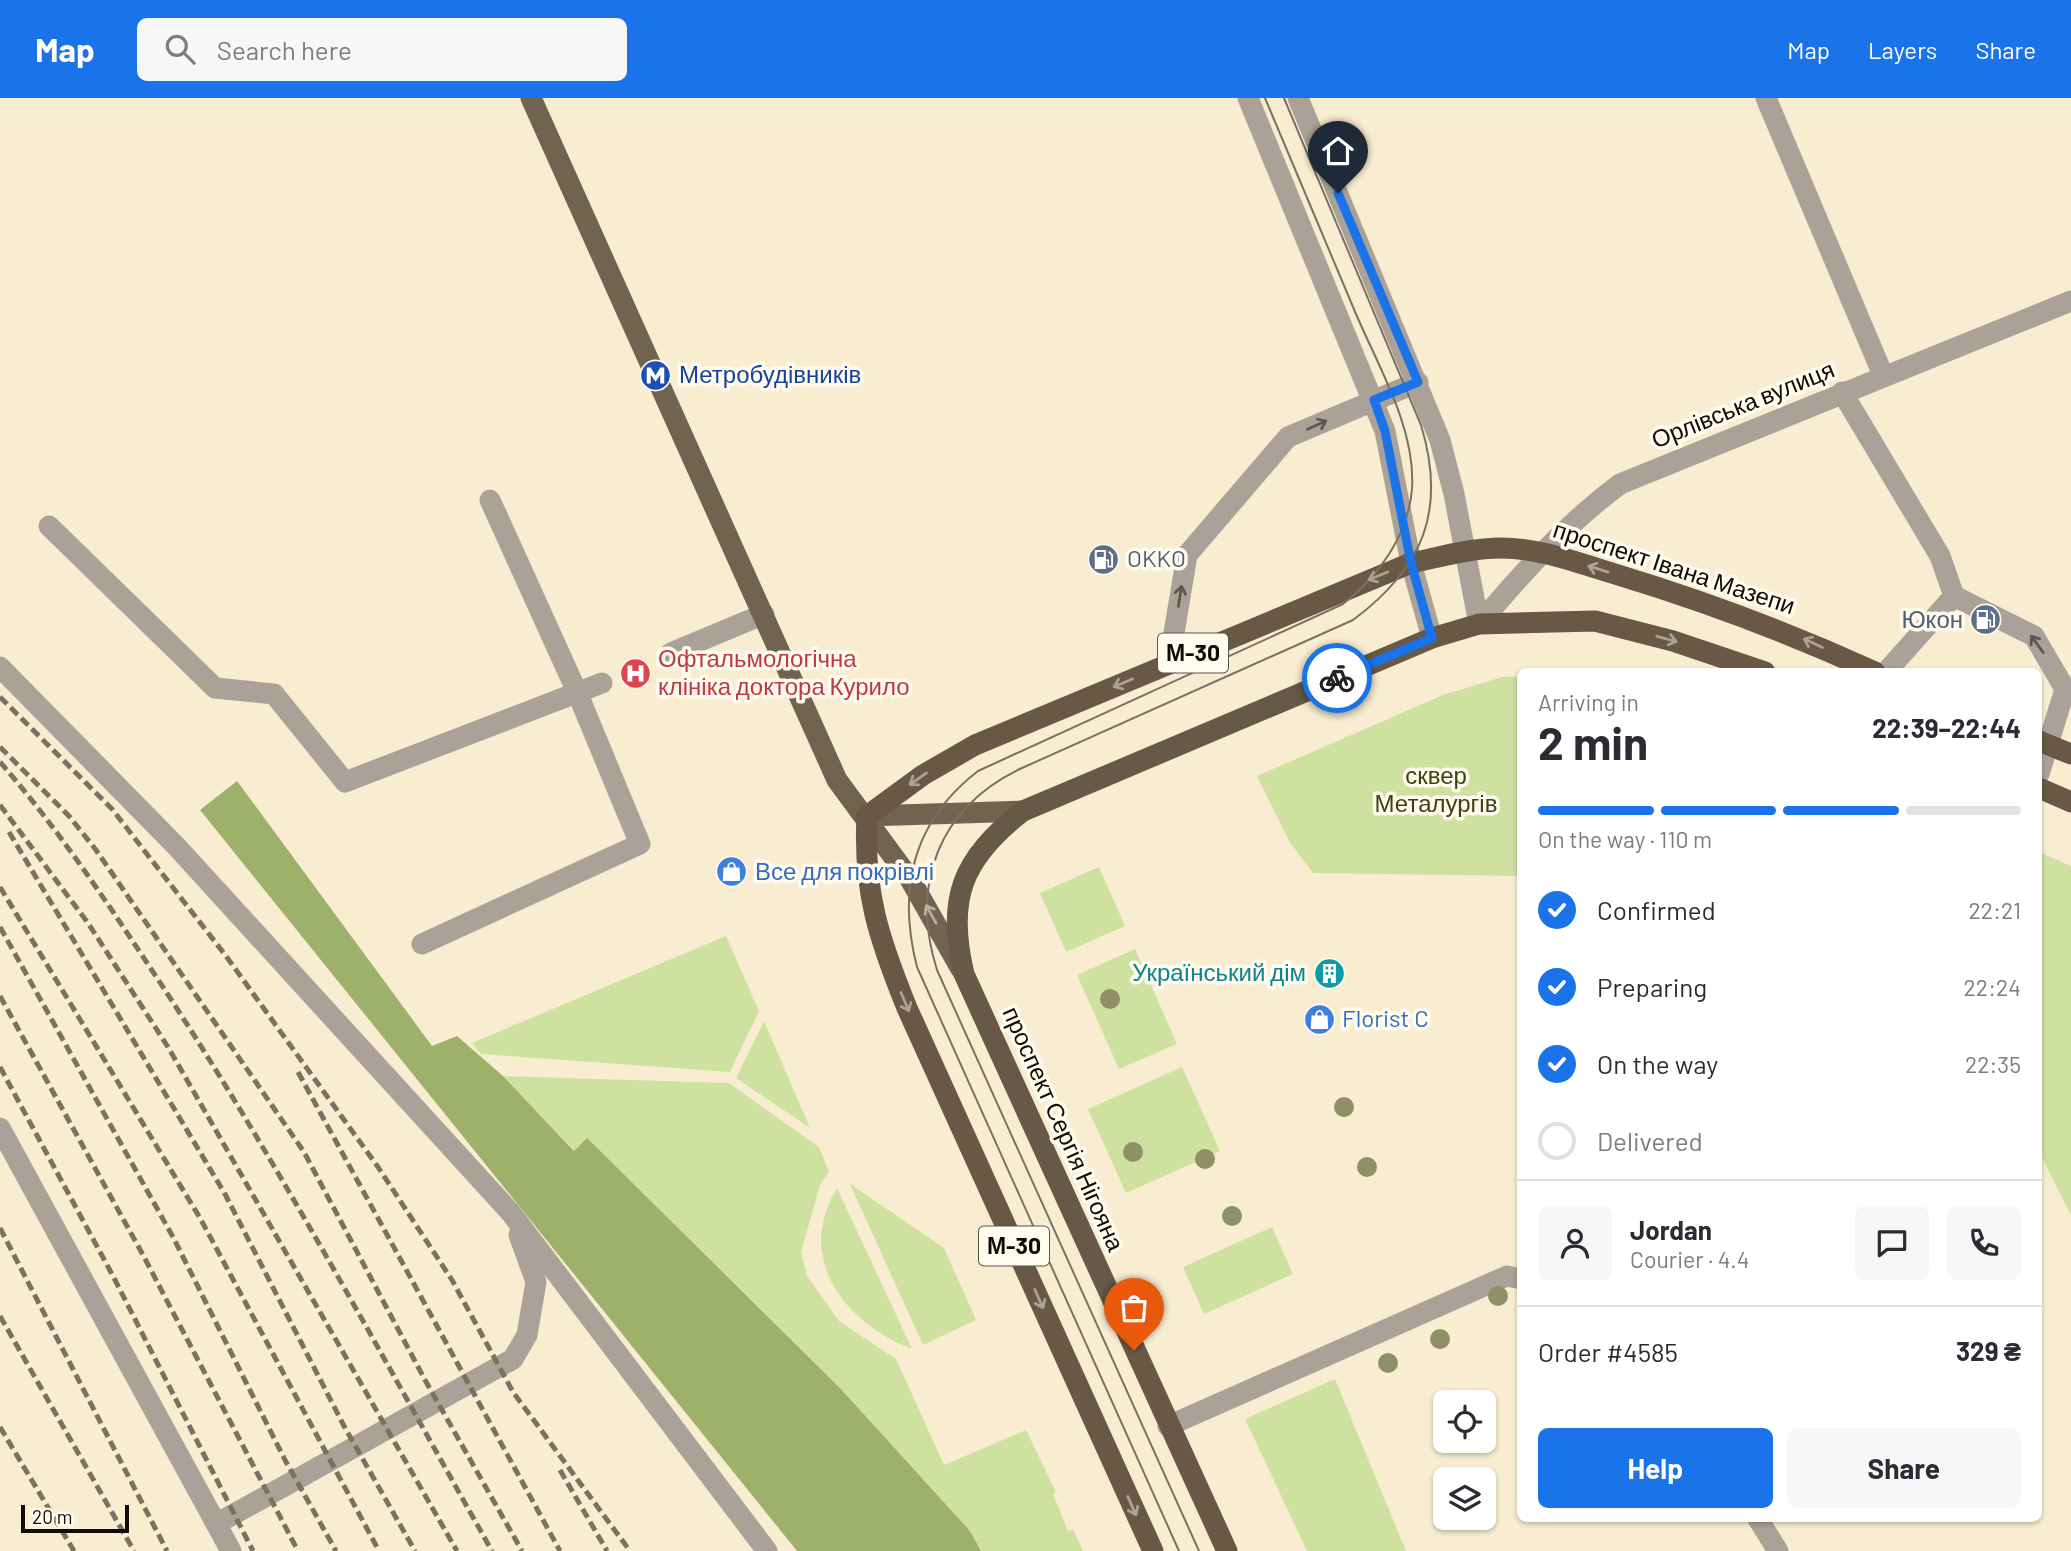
<!DOCTYPE html>
<html lang="en">
<head>
<meta charset="utf-8">
<style>
	body { margin:0; font-family:Barlow,sans-serif; background:#f7f7f7; color:#2b2b33; height:100vh; display:flex; flex-direction:column; font-size:26px; white-space:nowrap }
	* { box-sizing:border-box; margin:0 }
	p { font-size:23px; color:#7c7c81 }
	.icon { flex:none; width:38px; height:38px; fill:none; stroke:currentColor; stroke-width:2; stroke-linecap:round; stroke-linejoin:round }
	.map { position:relative; flex:1; overflow:hidden }
	.drawer { position:absolute; left:1517px; top:570px; width:525px; height:854px; display:flex; flex-direction:column; background:#fff; border-radius:10px; box-shadow:0 2px 5px #0004 }
	.drawer>* { flex:none }
	.tools { position:absolute; left:1433px; top:1292px; display:grid; gap:14px }
	.tools a { display:grid; place-items:center; width:63px; height:63px; border-radius:10px; background:#fff; box-shadow:0 2px 5px #0004; font-size:35px }
	.scale { position:absolute; left:21px; bottom:18px; width:108px; box-sizing:border-box; padding-left:7px; border:4px solid #100c04; border-top:0; font-size:19px; line-height:24px; white-space:nowrap; color:#100c04; -webkit-text-stroke:5px #fffbef; paint-order:stroke }
	.pin { position:absolute; display:grid; place-items:center; width:60px; height:60px; color:#fff; margin:-72px -30px; border-radius:50% 50% 50% 0; rotate:-45deg; box-shadow:0 0 7px #0007 }
	.pin .icon { rotate:45deg }
	.courier { position:absolute; display:grid; place-items:center; width:70px; height:70px; margin:-35px; border:5px solid #1a73e8; border-radius:50%; background:#fff; color:#222; box-shadow:0 2px 9px #0007 }
	.headline em { font-style:normal; font-weight:700 }
	.headline div { display:flex; flex-direction:column-reverse }
	.headline { display:flex; align-items:center; justify-content:space-between; height:119px; padding:0 21px }
	h1 { font-size:46px; font-weight:700; line-height:52px }
	.bar { display:grid; grid-template-columns:repeat(4,1fr); gap:10px 7px; align-content:center; height:84px; padding:0 21px }
	.bar i { height:9px; border-radius:5px; background:#e1e1e2 }
	.bar .on { background:#1a73e8 }
	.bar p { grid-column:span 4 }
	.line { display:flex; align-items:center; gap:18px; padding:0 21px; border-top:2px solid #e1e1e2 }
	.line div { flex:1 }
	.round { display:grid; place-items:center; flex:none; width:74px; height:74px; border-radius:10px; background:#f7f7f7 }
	ol { padding:0 21px; list-style:none }
	li { display:flex; align-items:center; gap:21px; height:77px }
	li p { margin-inline-start:auto }
	li .icon { padding:7px; border-radius:50%; background:#1a73e8; color:#fff; stroke-width:4 }
	li:last-child { color:#7c7c81 }
	li i { width:38px; height:38px; border:4px solid #e1e1e2; border-radius:50% }
	.primary-button { display:flex; gap:14px; margin-top:auto; padding:14px 21px }
	.primary-button a { flex:1; height:80px; border-radius:10px; background:#1a73e8; color:#fff; font-size:28px; font-weight:700; line-height:80px; text-align:center }
	.primary-button a+a { background:#f7f7f7; color:#2b2b33 }
	header { display:flex; align-items:center; gap:42px; box-sizing:border-box; height:98px; padding:0 35px; background:#1a73e8; color:#fff }
	header strong { font-size:33px }
	nav { display:flex; gap:38px; margin-inline-start:auto; font-size:24px }
	.search { width:490px; height:63px; background:#f7f7f7; display:flex; align-items:center; gap:18px; box-sizing:border-box; padding:0 24px; border-radius:10px; color:#7c7c81; font-size:26px }
	.map>svg:first-child { display:block }
</style>
</head>
<body>
<header>
<strong>Map</strong>
<div class="search"><svg class="icon" aria-label="search" viewBox="0 0 24 24"><circle cx="10" cy="10" r="6"/><path d="M15 15l6 6"/></svg>Search here</div>
<nav><a>Map</a><a>Layers</a><a>Share</a></nav>
</header>
<div class="map">
<svg width="2071" height="1453" viewBox="0 0 2071 1453">
	<rect width="100%" height="100%" fill="#f8edd1"/>
	<!-- green -->
	<g fill="#cfe1a0">
		<polygon points="1521,578 1521,778 1313,775 1289,743 1257,678 1443,597 1502,579"/>
		<polygon points="2039,754 2071,768 2071,1117 2039,1054"/>
		<polygon points="1099,769 1125,828 1066,854 1040,795"/>
		<polygon points="726,838 759,913 730,974 481,956 472,945"/>
		<polygon points="1135,851 1177,946 1119,971 1077,877"/>
		<polygon points="764,923 810,1030 736,980"/>
		<polygon points="1182,969 1220,1053 1126,1095 1088,1011"/>
		<polygon points="503,978 729,985 819,1049 829,1074 820,1087 801,1154 807,1178 839,1223 896,1261 944,1367 1026,1332 1056,1394 1053,1396 1068,1433 1073,1431 1083,1453 981,1453 970,1433 840,1290 587,1041 575,1053"/>
		<polygon points="850,1086 944,1150 976,1222 923,1247"/>
		<path d="M837,1090L912,1251C845,1225 794,1161 837,1090Z"/>
		<polygon points="1272,1129 1293,1176 1204,1216 1183,1169"/>
		<polygon points="1335,1281 1406,1453 1307,1453 1245,1321"/>
	</g>
	<!-- forest -->
	<polygon fill="#9eb16a" points="237,683 432,948 457,938 503,978 574,1053 587,1040 840,1290 970,1433 981,1453 797,1453 200,712"/>
	<g fill="none" stroke-linecap="round" stroke-linejoin="round">
		<!-- service -->
		<g stroke="#aaa298" stroke-width="21">
			<polyline points="1842,294 1940,458 1954,498"/>
			<polyline points="49,428 215,590 274,596 345,684 602,585"/>
			<polyline points="671,555 764,516"/>
			<polyline points="1169,565 1187,457 1288,339 1418,284"/>
			<polyline points="0,569 177,749 511,1115 767,1453"/>
			<polyline points="1886,574 1954,498 2034,538 2065,591 2039,676"/>
			<polyline points="422,846 640,746 577,594 490,402"/>
			<polyline points="0,1030 231,1453"/>
			<polyline points="1168,1328 1507,1178 1521,1181"/>
			<polyline points="1758,1421 1778,1453"/>
			<polyline points="216,1426 513,1261 527,1237 536,1184 519,1137"/>
		</g>
		<!-- minor -->
		<g stroke="#aaa298" stroke-width="21">
			<polyline points="1248,0 1385,333 1411,465 1432,540"/>
			<polyline points="1298,0 1440,342 1454,396 1479,526"/>
			<polyline points="1766,0 1883,277"/>
		</g>
		<!-- tertiary -->
		<path stroke="#aaa298" stroke-width="21" d="M1479,526C1525,472 1563,429 1620,386L2071,203"/>
		<!-- primary -->
		<g stroke="#726351" stroke-width="21">
			<polyline points="531,0 837,682 910,781 961,871"/>
			<polyline points="867,718 1023,713"/>
		</g>
		<!-- trunk -->
		<g stroke="#685845" stroke-width="21">
			<polyline points="2039,643 2071,656"/>
			<polyline points="2039,690 2071,704"/>
			<path d="M1153,1453L907,910C879,841 863,794 867,718L923,677L975,647L1411,465C1440,459 1471,450 1501,450C1540,450 1578,465 1615,476C1704,503 1790,535 1875,574"/>
			<path d="M1227,1453L964,876C946,801 962,760 1023,713L1432,540L1479,526L1595,523L1673,543L1765,574"/>
		</g>
		<!-- tram -->
		<g stroke="#797261" stroke-width="2">
			<path d="M1179,1453L917,869C897,791 912,724 978,673L1343,506C1378,479 1408,438 1412,391C1416,331 1379,270 1356,216C1326,144 1295,72 1265,0"/>
			<path d="M1199,1453L937,872C910,786 938,710 1022,670L1353,522C1423,470 1447,413 1421,327L1284,0"/>
		</g>
		<!-- rail -->
		<g stroke="#797261" stroke-width="5" stroke-dasharray="10 5" stroke-linecap="butt">
			<polyline points="0,599 112,711 226,858 378,1069 452,1182 513,1294 630,1453"/>
			<polyline points="0,649 69,718 96,752 304,1054 425,1282 522,1453"/>
			<path d="M0,664C60,733 111,810 161,886C281,1069 384,1262 492,1453"/>
			<polyline points="0,707 88,825 168,949 457,1453"/>
			<polyline points="9,734 225,1096 344,1328 415,1453"/>
			<polyline points="0,789 200,1120 379,1453"/>
			<polyline points="0,829 173,1139 285,1362 336,1453"/>
			<polyline points="0,898 143,1157 298,1453"/>
			<polyline points="0,969 113,1178 253,1453"/>
			<polyline points="298,974 560,1453"/>
			<polyline points="0,1130 167,1453"/>
			<polyline points="0,1218 134,1453"/>
			<polyline points="0,1329 74,1453"/>
			<polyline points="560,1372 607,1453"/>
		</g>
	</g>
	<!-- trees -->
	<g fill="#8e9066">
		<circle cx="1110" cy="901" r="10"/>
		<circle cx="1344" cy="1009" r="10"/>
		<circle cx="1133" cy="1054" r="10"/>
		<circle cx="1205" cy="1061" r="10"/>
		<circle cx="1367" cy="1069" r="10"/>
		<circle cx="1232" cy="1118" r="10"/>
		<circle cx="1498" cy="1198" r="10"/>
		<circle cx="1440" cy="1241" r="10"/>
		<circle cx="1388" cy="1265" r="10"/>
	</g>
	<!-- one-way arrows -->
	<defs><path id="oneway-shaft" d="M-6 0H5M1.5-3L5.5 0L1.5 3" fill="none" stroke-width="1.6" stroke-linecap="round" stroke-linejoin="round" transform="scale(1.75)"/></defs>
	<g stroke="#5d574e">
		<use href="#oneway-shaft" transform="translate(1317 327) rotate(-24)"/>
		<use href="#oneway-shaft" transform="translate(1180 498) rotate(-81)"/>
		<use href="#oneway-shaft" transform="translate(2037 546) rotate(-126)"/>
	</g>
	<g stroke="#aca192">
		<use href="#oneway-shaft" transform="translate(1598 471) rotate(-163)"/>
		<use href="#oneway-shaft" transform="translate(1378 478) rotate(158)"/>
		<use href="#oneway-shaft" transform="translate(1667 541) rotate(15)"/>
		<use href="#oneway-shaft" transform="translate(1813 545) rotate(-155)"/>
		<use href="#oneway-shaft" transform="translate(1123 585) rotate(157)"/>
		<use href="#oneway-shaft" transform="translate(918 681) rotate(145)"/>
		<use href="#oneway-shaft" transform="translate(905 904) rotate(67)"/>
		<use href="#oneway-shaft" transform="translate(1039 1201) rotate(66)"/>
		<use href="#oneway-shaft" transform="translate(1132 1408) rotate(66)"/>
	</g>
	<use stroke="#b8afa0" href="#oneway-shaft" transform="translate(931 816) rotate(-119)"/>
	<g fill="none" stroke-linecap="round" stroke-linejoin="round">
		<!-- done -->
		<path stroke="#615b4c" stroke-width="7" stroke-dasharray="0 12.6" d="M1134,1252L964,876C946,801 962,760 1023,713L1337,580"/>
		<!-- route -->
		<polyline stroke="#1a73e8" stroke-width="9" points="1337,580 1432,540 1411,465 1385,333 1374,302 1418,284 1338,95"/>
	</g>
	<!-- icons -->
	<defs>
		<symbol id="metro-disc" viewBox="-11 -11 22 22"><circle r="9.5" fill="#1a4fb4" stroke="#fffbef"/><path d="M-5.5 5V-5H-3L0 0L3-5H5.5V5H3V-.5L0 4L-3-.5V5Z" fill="#fff"/></symbol>
		<symbol id="fuel-disc" viewBox="-11 -11 22 22"><circle r="9.5" fill="#5c6f8a" stroke="#fffbef"/><path d="M-5.5-6h7V0h2V4h1.3V-2.5L3-4.5l.8-.8L6-3V5H2.5V1h-1V6h-7ZM-4.2-4.7v3.2H.2V-4.7Z" fill="#fff"/></symbol>
		<symbol id="hospital-disc" viewBox="-11 -11 22 22"><circle r="9.5" fill="#e0444e" stroke="#fffbef"/><path d="M-5-5h3v3.5h4V-5h3V5h-3V1.5h-4V5h-3Z" fill="#fff"/></symbol>
		<symbol id="shop-disc" viewBox="-11 -11 22 22"><circle r="9.5" fill="#3f7fe0" stroke="#fffbef"/><path d="M-5-2.5h2.3a2.7 3.5 0 0 1 5.4 0H5L5.5 6h-11ZM-1.5-2.5h3a1.5 2.3 0 0 0-3 0Z" fill="#fff"/></symbol>
		<symbol id="building-disc" viewBox="-11 -11 22 22"><circle r="9.5" fill="#0f9aa8" stroke="#fffbef"/><path d="M-4-6H4V6H1V3H-1V6H-4ZM-2.5-4.3h1.7v1.8h-1.7ZM.8-4.3h1.7v1.8H.8ZM-2.5-1h1.7V.8h-1.7ZM.8-1h1.7V.8H.8Z" fill="#fff"/></symbol>
	</defs>
	<g fill-rule="evenodd">
		<use href="#metro-disc" x="638" y="260" width="35" height="35"/>
		<use href="#fuel-disc" x="1086" y="444" width="35" height="35"/>
		<use href="#fuel-disc" x="1968" y="504" width="35" height="35"/>
		<use href="#hospital-disc" x="618" y="558" width="35" height="35"/>
		<use href="#shop-disc" x="714" y="756" width="35" height="35"/>
		<use href="#building-disc" x="1312" y="858" width="35" height="35"/>
		<use href="#shop-disc" x="1302" y="904" width="35" height="35"/>
	</g>
	<g text-anchor="middle" stroke-width="7" stroke-linejoin="round" paint-order="stroke">
		<!-- shield labels -->
		<g fill="#fffbef" stroke="#58544a" stroke-width="2">
			<rect x="1158" y="535.5" width="70" height="39" rx="5"/>
			<rect x="979" y="1128.5" width="70" height="39" rx="5"/>
		</g>
		<g font-size="23" font-weight="bold" fill="#100c04">
			<text x="1193" y="563">М-30</text>
			<text x="1014" y="1156">М-30</text>
		</g>
		<!-- transit labels -->
		<g font-size="24" fill="#164399" stroke="#fffbef" text-anchor="start">
			<text x="679" y="285">Метробудівників</text>
		</g>
		<!-- street labels -->
		<g font-size="24" fill="#100c04" stroke="#fffbef">
			<text transform="translate(1743 307) rotate(-22)" y="8">Орлівська вулиця</text>
			<text transform="translate(1674 470) rotate(18)" y="8">проспект Івана Мазепи</text>
			<text transform="translate(1063 1031) rotate(66)" y="8">проспект Сергія Нігояна</text>
		</g>
		<!-- service labels -->
		<g font-size="24" fill="#4e5e75" stroke="#fffbef" text-anchor="start">
			<text x="1127" y="469">OKKO</text>
			<text x="1963" y="530" text-anchor="end">Юкон</text>
		</g>
		<!-- health labels -->
		<g font-size="24" fill="#be3a42" stroke="#fffbef" text-anchor="start">
			<text x="658" y="569">Офтальмологічна<tspan x="658" dy="28">клініка доктора Курило</tspan></text>
		</g>
		<!-- park labels -->
		<g font-size="24" fill="#38440f" stroke="#fffbef">
			<text x="1436" y="686">сквер<tspan x="1436" dy="28">Металургів</tspan></text>
		</g>
		<!-- shop labels -->
		<g font-size="24" fill="#366cbe" stroke="#fffbef" text-anchor="start">
			<text x="755" y="782">Все для покрівлі</text>
			<text x="1342" y="929">Florist C</text>
		</g>
		<!-- culture labels -->
		<g font-size="24" fill="#0d838f" stroke="#fffbef" text-anchor="end">
			<text x="1306" y="883">Український дім</text>
		</g>
	</g>
</svg>
<div class="tools">
<a><svg class="icon" aria-label="locate" viewBox="0 0 24 24"><circle cx="12" cy="12" r="6"/><path d="M12 2v4M12 18v4M2 12h4M18 12h4"/></svg></a>
<a><svg class="icon" aria-label="layers" viewBox="0 0 24 24"><path d="M12 4l9 5-9 5-9-5zM3 14l9 5 9-5"/></svg></a>
</div>
<div class="scale">20 m</div>
<div class="pin" style="left:1134px;top:1252px;background:#ea580c"><svg class="icon" aria-label="bag" viewBox="0 0 24 24"><path d="M5 8h14l-1 12H6zM9 8a3 3 0 0 1 6 0"/></svg></div>
<div class="pin" style="left:1338px;top:95px;background:#1f2937"><svg class="icon" aria-label="home" viewBox="0 0 24 24"><path d="M3 11l9-7 9 7M6 9v11h12V9"/></svg></div>
<div class="courier" style="left:1337px;top:580px"><svg class="icon" aria-label="bike" viewBox="0 0 24 24"><circle cx="6" cy="16" r="4"/><circle cx="18" cy="16" r="4"/><path d="M6 16l4-8h5l3 8M10 8l3 8H6M13 5h3"/></svg></div>
<section class="drawer">
<div class="headline"><div><h1>2 min</h1><p>Arriving in</p></div><em>22:39–22:44</em></div>
<div class="bar"><i class="on"></i><i class="on"></i><i class="on"></i><i></i><p>On the way · 110 m</p></div>
<ol>
<li><svg class="icon" aria-label="check" viewBox="0 0 24 24"><path d="M5 12l5 5 9-10"/></svg>Confirmed<p>22:21</p></li>
<li><svg class="icon" aria-label="check" viewBox="0 0 24 24"><path d="M5 12l5 5 9-10"/></svg>Preparing<p>22:24</p></li>
<li><svg class="icon" aria-label="check" viewBox="0 0 24 24"><path d="M5 12l5 5 9-10"/></svg>On the way<p>22:35</p></li>
<li><i></i>Delivered</li>
</ol>
<div class="line" style="height:126px"><a class="round"><svg class="icon" aria-label="person" viewBox="0 0 24 24"><circle cx="12" cy="8" r="4"/><path d="M4 21q1-7 8-7t8 7"/></svg></a><div><b>Jordan</b><p>Courier · 4.4</p></div><a class="round"><svg class="icon" aria-label="chat" viewBox="0 0 24 24"><path d="M4 5h16v11H9l-5 4z"/></svg></a><a class="round"><svg class="icon" aria-label="phone" viewBox="0 0 24 24"><path d="M5 4h4l2 5-3 2q2 4 5 5l2-3 5 2v4C11 20 4 13 5 4z"/></svg></a></div>
<div class="line" style="height:91px"><div>Order #4585</div><b>329 ₴</b></div>
<div class="primary-button"><a>Help</a><a>Share</a></div>
</section>
</div>
</body>
</html>
